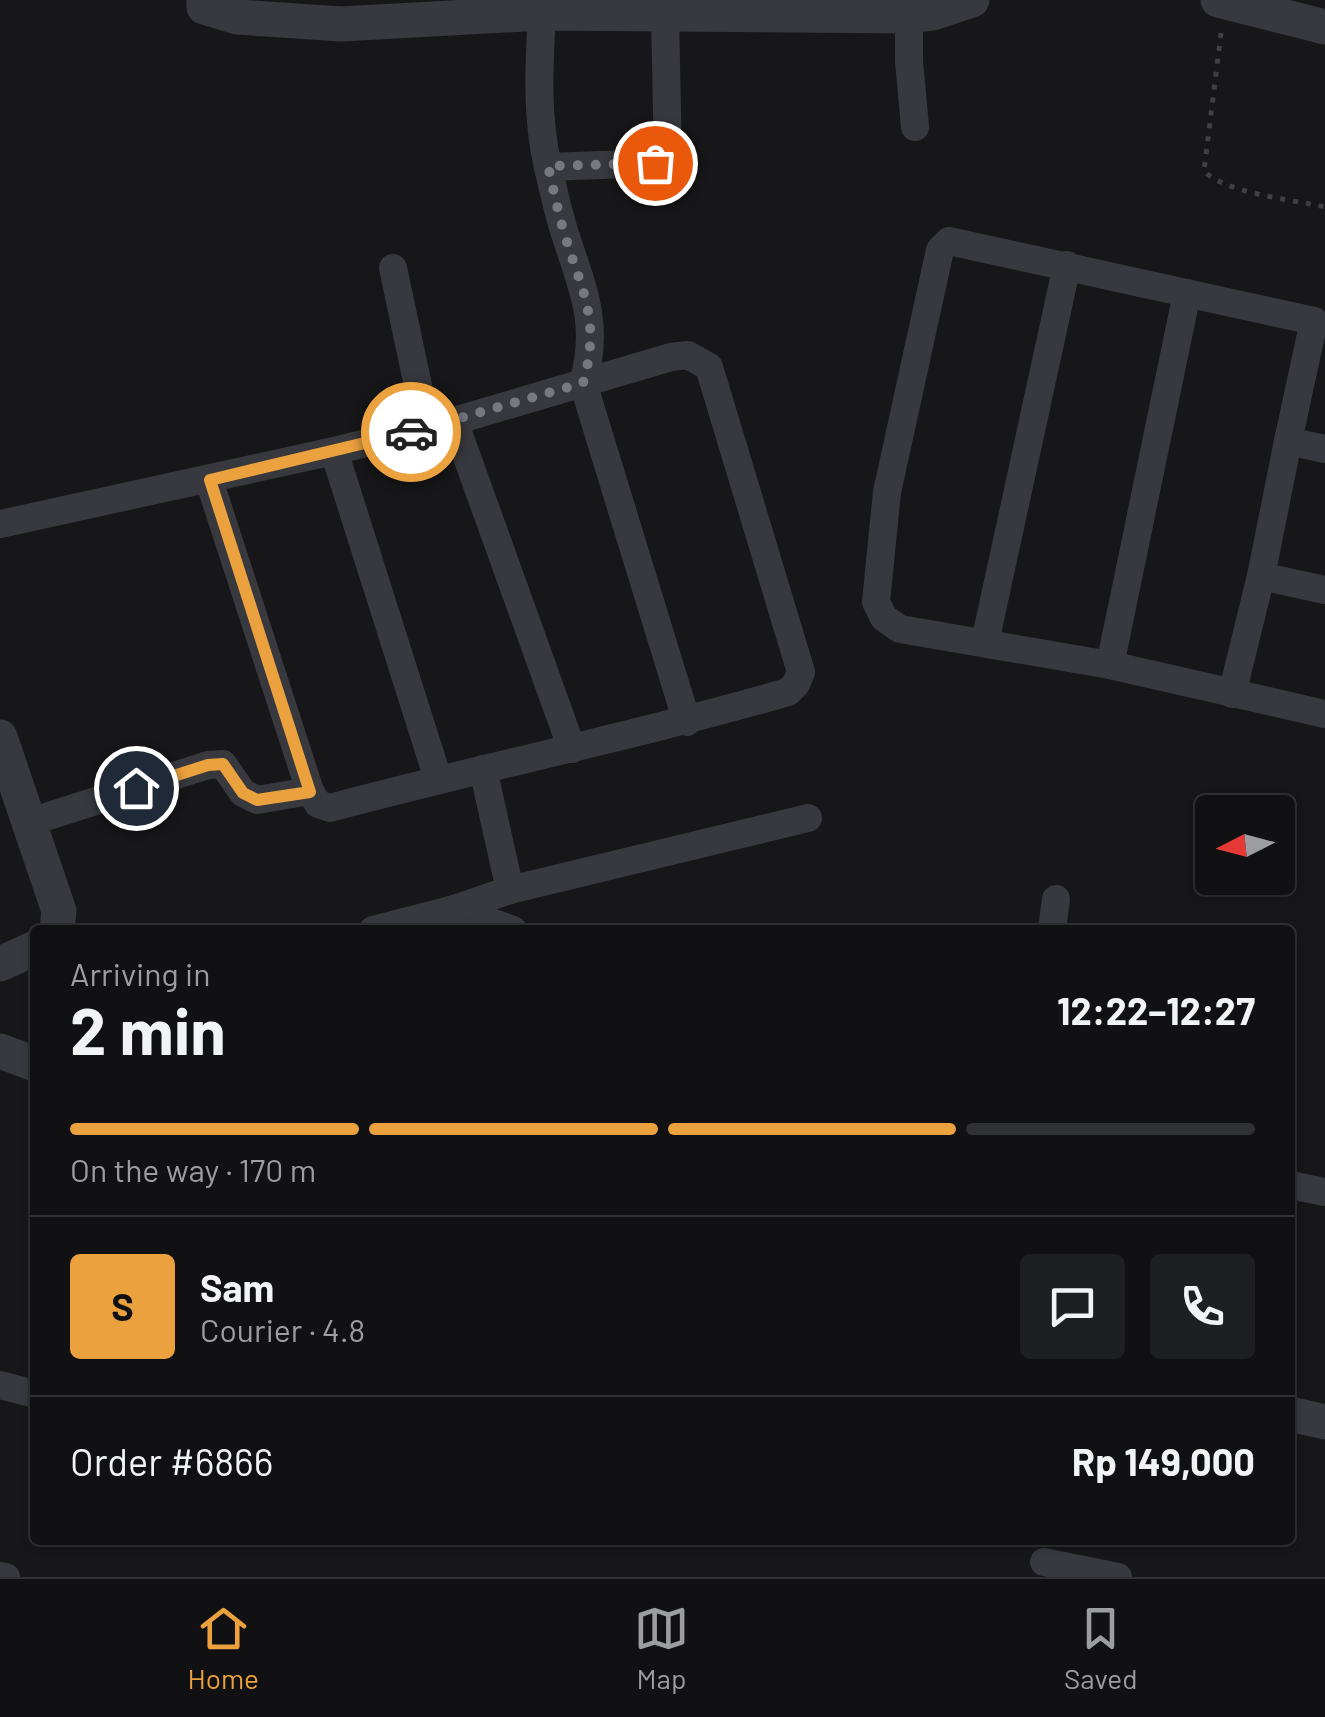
<!DOCTYPE html>
<html lang="en">
<head>
<meta charset="utf-8">
<style>
	body { margin:0; font-family:Barlow,sans-serif; background:#1e1f21; color:#f1f3f6; height:100vh; display:flex; flex-direction:column; font-size:38px; white-space:nowrap }
	* { box-sizing:border-box; margin:0 }
	p { font-size:32px; color:#9c9da0 }
	.icon { flex:none; width:55px; height:55px; fill:none; stroke:currentColor; stroke-width:2; stroke-linecap:round; stroke-linejoin:round }
	.map { position:relative; flex:1; overflow:hidden }
	.details { position:absolute; left:30px; top:925px; width:1265px; height:620px; display:flex; flex-direction:column; background:#111113; border-radius:10px; box-shadow:0 2px 8px #0004,0 0 0 2px #303133 }
	.details>* { flex:none }
	.needle { width:65px; rotate:264deg }
	.buttons { position:absolute; left:1195px; top:795px; display:grid; gap:20px }
	.buttons a { display:grid; place-items:center; width:100px; height:100px; border-radius:10px; background:#111113; box-shadow:0 2px 8px #0004,0 0 0 2px #303133; font-size:50px }
	.pin { position:absolute; display:grid; place-items:center; width:85px; height:85px; color:#fff; margin:-42px; border:5px solid #fff; border-radius:50%; box-shadow:0 2px 10px #0007 }
	.courier { position:absolute; display:grid; place-items:center; width:100px; height:100px; margin:-50px; border:8px solid #eba13d; border-radius:50%; background:#fff; color:#222; box-shadow:0 2px 12px #0007 }
	.summary em { font-style:normal; font-weight:700 }
	.summary div { display:flex; flex-direction:column-reverse }
	.summary { display:flex; align-items:center; justify-content:space-between; height:170px; padding:0 40px }
	h1 { font-size:65px; font-weight:700; line-height:75px }
	.bar { display:grid; grid-template-columns:repeat(4,1fr); gap:15px 10px; align-content:center; height:120px; padding:0 40px }
	.bar i { height:12px; border-radius:8px; background:#303133 }
	.bar .current { background:#eba13d }
	.bar p { grid-column:span 4 }
	.line { display:flex; align-items:center; gap:25px; padding:0 40px; border-top:2px solid #303133 }
	.line div { flex:1 }
	.round { display:grid; place-items:center; flex:none; width:105px; height:105px; border-radius:10px; background:#1e1f21 }
	.menu { display:flex; justify-content:space-around; align-items:center; height:140px; border-top:2px solid #303133; background:#111113; font-size:28px; color:#9c9da0 }
	.menu a { display:grid; justify-items:center; gap:5px }
	.menu .current { color:#eba13d }
	.map>svg:first-child { display:block }
</style>
</head>
<body>
<div class="map">
<svg width="1325" height="1577" viewBox="0 0 1325 1577">
	<rect width="100%" height="100%" fill="#171719"/>
	<g fill="none" stroke-linecap="round" stroke-linejoin="round">
		<!-- path -->
		<path stroke="#3e4044" stroke-width="5" stroke-dasharray="5 8" stroke-linecap="butt" d="M1221,33L1204,171C1225,193 1294,200 1325,207"/>
		<!-- minor -->
		<g stroke="#38393e" stroke-width="28">
			<path d="M542,13C539,65 536,116 548,167C553,189 558,212 565,234C583,289 600,325 583,383L687,722"/>
			<polyline points="909,16 909,61 915,127"/>
			<polyline points="548,167 655,163 668,160 665,14"/>
			<polyline points="393,268 427,428"/>
			<polyline points="454,421 572,749"/>
			<polyline points="1325,449 1288,441 1314,321 949,241 940,250 887,492 876,602 884,618 900,629 1110,665 1325,714"/>
			<polyline points="334,451 438,779"/>
			<path d="M0,524L334,451L454,421L671,357L688,355L709,367L801,672L796,684L788,692C636,736 482,767 330,808L318,804L310,791L209,480"/>
			<polyline points="1261,576 1325,590"/>
			<polyline points="985,642 1067,265"/>
			<polyline points="1110,665 1187,293"/>
			<polyline points="1232,694 1261,576 1288,441"/>
			<polyline points="483,769 510,890"/>
			<polyline points="27,823 208,765 223,764 243,793 257,800 310,791"/>
			<polyline points="454,909 513,930"/>
			<polyline points="373,930 454,909 510,890 808,818"/>
			<polyline points="1052,930 1056,899"/>
			<polyline points="1290,1185 1325,1192"/>
			<polyline points="0,1385 35,1394"/>
			<polyline points="1044,1562 1118,1577"/>
			<polyline points="0,1576 6,1577"/>
		</g>
		<!-- tertiary -->
		<g stroke="#38393e" stroke-width="35">
			<polyline points="204,0 204,7 237,17 341,24 542,13 909,16 933,13 972,0"/>
			<polyline points="1218,0 1325,27"/>
			<polyline points="0,737 59,911 57,930"/>
			<polyline points="0,964 35,948"/>
			<polyline points="0,1051 35,1064"/>
			<polyline points="1290,1414 1325,1422"/>
		</g>
	</g>
	<g fill="none" stroke-linecap="round" stroke-linejoin="round">
		<!-- done -->
		<path stroke="#767a80" stroke-width="10" stroke-dasharray="0 18" d="M411,432L583,383C602,318 580,288 563,229C557,208 553,187 548,166L655,163"/>
		<!-- route -->
		<polyline stroke="#eba13d" stroke-width="12" points="136,788 208,765 223,764 243,793 257,800 310,792 210,480 411,432"/>
	</g>
</svg>
<div class="buttons">
<a><svg class="needle" viewBox="-14 -14 28 28"><path d="M0-13l5 13h-10z" fill="#e53935"/><path d="M0 13l5-13h-10z" fill="#9c9da0"/></svg></a>
</div>
<div class="pin" style="left:655px;top:163px;background:#ea580c"><svg class="icon" aria-label="bag" viewBox="0 0 24 24"><path d="M5 8h14l-1 12H6zM9 8a3 3 0 0 1 6 0"/></svg></div>
<div class="pin" style="left:136px;top:788px;background:#1f2937"><svg class="icon" aria-label="home" viewBox="0 0 24 24"><path d="M3 11l9-7 9 7M6 9v11h12V9"/></svg></div>
<div class="courier" style="left:411px;top:432px"><svg class="icon" aria-label="car" viewBox="0 0 24 24"><path d="M5 17H2v-5l4-1 3-4h7l3 4 3 1v5h-3M9 17h6M6 11h13"/><circle cx="7" cy="17" r="2"/><circle cx="17" cy="17" r="2"/></svg></div>
<section class="details">
<div class="summary"><div><h1>2 min</h1><p>Arriving in</p></div><em>12:22–12:27</em></div>
<div class="bar"><i class="current"></i><i class="current"></i><i class="current"></i><i></i><p>On the way · 170 m</p></div>
<div class="line" style="height:180px"><b class="round" style="background:#eba13d;color:#111">S</b><div><b>Sam</b><p>Courier · 4.8</p></div><a class="round"><svg class="icon" aria-label="chat" viewBox="0 0 24 24"><path d="M4 5h16v11H9l-5 4z"/></svg></a><a class="round"><svg class="icon" aria-label="phone" viewBox="0 0 24 24"><path d="M5 4h4l2 5-3 2q2 4 5 5l2-3 5 2v4C11 20 4 13 5 4z"/></svg></a></div>
<div class="line" style="height:130px"><div>Order #6866</div><b>Rp 149,000</b></div>
</section>
</div>
<nav class="menu">
<a class="current"><svg class="icon" aria-label="home" viewBox="0 0 24 24"><path d="M3 11l9-7 9 7M6 9v11h12V9"/></svg>Home</a>
<a><svg class="icon" aria-label="map" viewBox="0 0 24 24"><path d="M3 6l6-2 6 2 6-2v14l-6 2-6-2-6 2zM9 4v14M15 6v14"/></svg>Map</a>
<a><svg class="icon" aria-label="saved" viewBox="0 0 24 24"><path d="M7 4h10v16l-5-4-5 4z"/></svg>Saved</a>
</nav>
</body>
</html>
